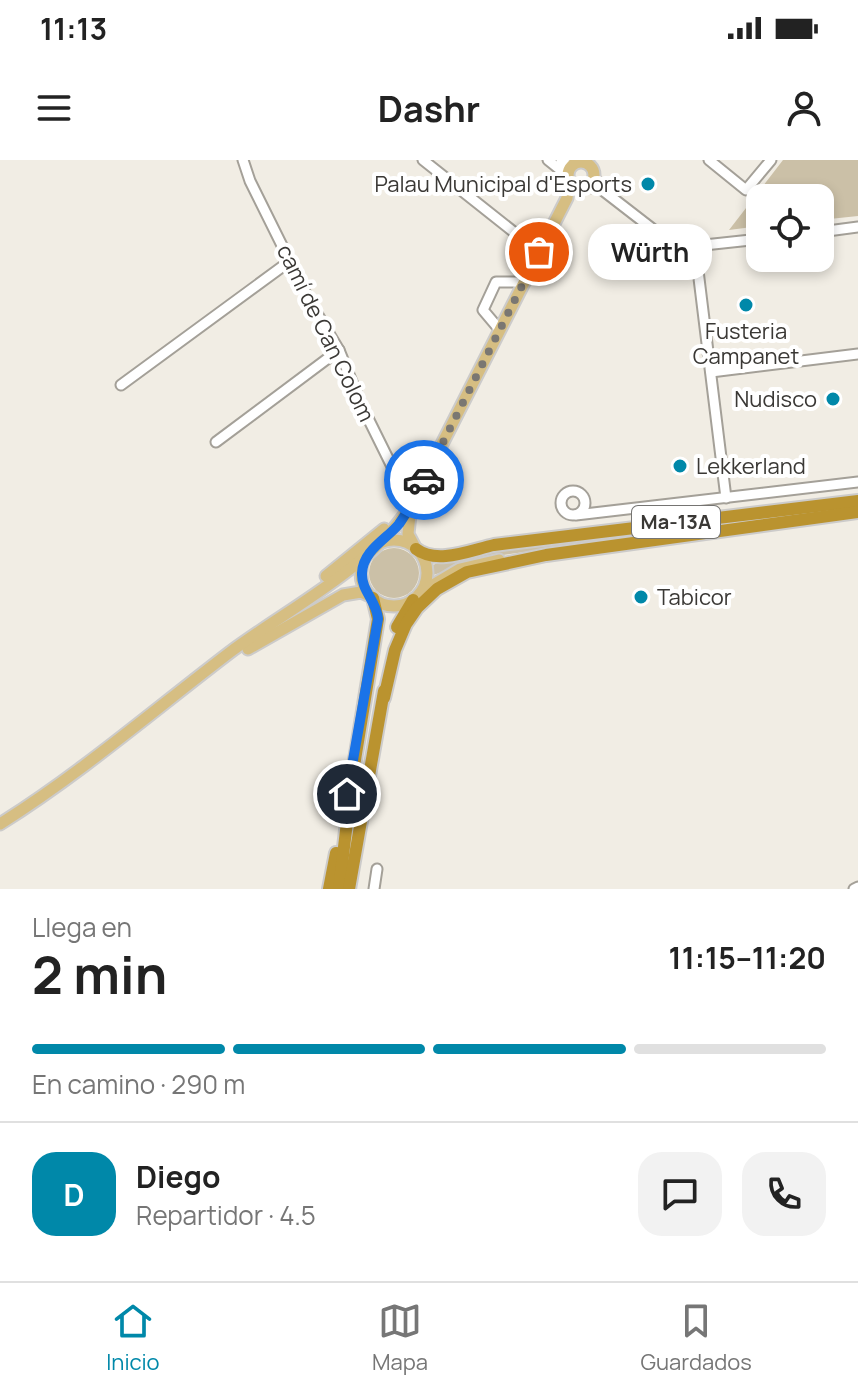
<!DOCTYPE html>
<html lang="es">
<head>
<meta charset="utf-8">
<style>
	body { margin:0; font-family:Manrope,sans-serif; background:#f2f2f2; color:#222; height:100vh; display:flex; flex-direction:column; font-size:30px; white-space:nowrap }
	* { box-sizing:border-box; margin:0 }
	p { font-size:26px; color:#767676 }
	.icon { flex:none; width:44px; height:44px; fill:none; stroke:currentColor; stroke-width:2; stroke-linecap:round; stroke-linejoin:round }
	.map { position:relative; height:729px; overflow:hidden }
	.side { display:flex; flex-direction:column; background:#fff; flex:1 }
	.side>* { flex:none }
	.buttons { position:absolute; left:746px; top:24px; display:grid; gap:16px }
	.buttons a { display:grid; place-items:center; width:88px; height:88px; border-radius:16px; background:#fff; box-shadow:0 4px 12px #0003; font-size:40px }
	.pin { position:absolute; display:grid; place-items:center; width:68px; height:68px; color:#fff; margin:-34px; border:4px solid #fff; border-radius:50%; box-shadow:0 2px 8px #0007 }
	.courier { position:absolute; display:grid; place-items:center; width:80px; height:80px; margin:-40px; border:6px solid #1a73e8; border-radius:50%; background:#fff; color:#222; box-shadow:0 2px 10px #0007 }
	.bubble { position:absolute; height:56px; border-radius:24px; background:#fff; box-shadow:0 4px 12px #0003; font-size:26px; font-weight:700; line-height:56px; text-align:center }
	.summary em { font-style:normal; font-weight:700 }
	.summary div { display:flex; flex-direction:column-reverse }
	.summary { display:flex; align-items:center; justify-content:space-between; height:136px; padding:0 32px }
	h1 { font-size:52px; font-weight:700; line-height:60px }
	.bar { display:grid; grid-template-columns:repeat(4,1fr); gap:12px 8px; align-content:center; height:96px; padding:0 32px }
	.bar i { height:10px; border-radius:6px; background:#e0e0e0 }
	.bar .on { background:#0088a9 }
	.bar p { grid-column:span 4 }
	.line { display:flex; align-items:center; gap:20px; padding:0 32px; border-top:2px solid #e0e0e0 }
	.line div { flex:1 }
	.round { display:grid; place-items:center; flex:none; width:84px; height:84px; border-radius:24px; background:#f2f2f2 }
	.status { display:flex; justify-content:space-between; align-items:center; height:56px; padding:0 40px; background:#fff; direction:ltr }
	.status svg { height:22px; fill:currentColor }
	header { display:flex; justify-content:space-between; align-items:center; height:104px; padding:0 32px; background:#fff; font-size:36px; font-weight:700 }
	.dock { display:flex; justify-content:space-around; align-items:center; height:112px; border-top:2px solid #e0e0e0; background:#fff; font-size:22px; color:#767676 }
	.dock a { display:grid; justify-items:center; gap:4px }
	.dock .on { color:#0088a9 }
	.map>svg:first-child { display:block }
</style>
</head>
<body>
<div class="status"><b>11:13</b><svg viewBox="0 0 49 12"><path d="M0 12V9h3v3zM5 12V6h3v6zM10 12V3h3v9zM15 12V0h3v12zM26 1h20v11H26zM47 4h2v5h-2z"/></svg></div>
<header><svg class="icon" aria-label="menu" viewBox="0 0 24 24"><path d="M4 6h16M4 12h16M4 18h16"/></svg>Dashr<svg class="icon" aria-label="person" viewBox="0 0 24 24"><circle cx="12" cy="8" r="4"/><path d="M4 21q1-7 8-7t8 7"/></svg></header>
<div class="map">
<svg width="858" height="729" viewBox="0 0 858 729">
	<rect width="100%" height="100%" fill="#f1ede4"/>
	<!-- green -->
	<g fill="#cbc0a7">
		<polygon points="783,0 858,0 858,56 820,60 820,38 760,38 760,66 729,70"/>
		<polygon points="831,350 496,396 433,415 432,406 435,404 492,391"/>
		<circle cx="394" cy="413" r="25"/>
	</g>
	<g fill="none" stroke-linecap="round" stroke-linejoin="round">
		<defs>
			<g id="minor">
				<polyline points="243,0 250,21 309,140 339,190 361,244 411,345"/>
				<polyline points="423,0 539,92"/>
				<polyline points="548,0 568,16"/>
				<polyline points="561,0 570,7"/>
				<polyline points="709,0 746,30 771,0"/>
				<polyline points="594,16 601,29 672,84 695,86 760,79"/>
				<polyline points="586,27 601,29"/>
				<polyline points="820,72 858,67"/>
				<polyline points="695,86 726,338"/>
				<polyline points="499,169 483,150 496,122 524,122"/>
				<polyline points="711,212 858,194"/>
				<polyline points="121,225 290,101"/>
				<polyline points="216,282 339,190"/>
				<circle cx="573" cy="343" r="12"/>
				<polyline points="576,355 858,322"/>
				<polyline points="374,729 377,709"/>
				<polyline points="854,729 858,727"/>
			</g>
			<g id="major">
				<circle cx="581" cy="15" r="13"/>
				<circle cx="394" cy="413" r="33"/>
				<polyline points="416,389 408,374 411,345 567,38 569,21"/>
				<polyline points="326,416 384,369"/>
				<polyline points="423,431 460,409 499,400"/>
				<polyline points="248,489 343,435 361,432 372,437"/>
				<path d="M0,664C81,613 153,551 229,493C286,450 374,406 411,345"/>
			</g>
			<g id="highway">
				<path d="M416,389C437,405 471,390 494,385L858,341"/>
				<polyline points="397,467 413,440"/>
				<polyline points="384,538 395,490 406,464 417,448 437,429 467,412 546,395 858,352"/>
				<polyline points="329,729 336,693"/>
				<polyline points="339,729 353,612 378,459 373,438"/>
				<polyline points="349,729 384,531"/>
			</g>
		</defs>
		<!-- minor casing -->
		<use href="#minor" stroke="#a4a098" stroke-width="13"/>
		<!-- major casing -->
		<use href="#major" stroke="#cccbca" stroke-width="15"/>
		<!-- highway casing -->
		<use href="#highway" stroke="#cccbca" stroke-width="16"/>
		<!-- minor -->
		<use href="#minor" stroke="#fff" stroke-width="9"/>
		<!-- major -->
		<use href="#major" stroke="#d6be82" stroke-width="11"/>
		<!-- highway -->
		<use href="#highway" stroke="#ba932f" stroke-width="12"/>
	</g>
	<g fill="none" stroke-linecap="round" stroke-linejoin="round">
		<!-- done -->
		<polyline stroke="#7a7772" stroke-width="8" stroke-dasharray="0 14.4" points="424,320 539,92"/>
		<!-- route -->
		<path stroke="#1a73e8" stroke-width="10" d="M347,634L378,459C377,441 361,431 362,413C363,390 387,379 399,364C409,350 416,335 424,320"/>
	</g>
	<!-- markers -->
	<g fill="#0088a9" stroke="#fff" stroke-width="3">
		<circle cx="648" cy="24" r="8"/>
		<circle cx="746" cy="145" r="8"/>
		<circle cx="833" cy="239" r="8"/>
		<circle cx="680" cy="306" r="8"/>
		<circle cx="641" cy="437" r="8"/>
	</g>
	<g text-anchor="middle" stroke-width="8" stroke-linejoin="round" paint-order="stroke">
		<!-- shield labels -->
		<rect fill="#fff" stroke="#757472" stroke-width="2" x="632" y="346" width="88" height="32" rx="6"/>
		<g font-size="20" font-weight="bold" fill="#3a3835">
			<text x="676" y="369">Ma-13A</text>
		</g>
		<!-- poi labels -->
		<g font-size="22" fill="#3a3835" stroke="#fff" text-anchor="end">
			<text x="632" y="32">Palau Municipal d'Esports</text>
			<text x="746" y="179" text-anchor="middle">Fusteria<tspan x="746" dy="25">Campanet</tspan></text>
			<text x="817" y="247">Nudisco</text>
			<text x="696" y="314" text-anchor="start">Lekkerland</text>
			<text x="657" y="445" text-anchor="start">Tabicor</text>
		</g>
		<!-- street labels -->
		<g font-size="22" fill="#3a3835" stroke="#fff">
			<text transform="translate(326 173) rotate(64)" y="8">camí de Can Colom</text>
		</g>
	</g>
</svg>
<div class="buttons">
<a><svg class="icon" aria-label="locate" viewBox="0 0 24 24"><circle cx="12" cy="12" r="6"/><path d="M12 2v4M12 18v4M2 12h4M18 12h4"/></svg></a>
</div>
<div class="pin" style="left:539px;top:92px;background:#ea580c"><svg class="icon" aria-label="bag" viewBox="0 0 24 24"><path d="M5 8h14l-1 12H6zM9 8a3 3 0 0 1 6 0"/></svg></div>
<div class="pin" style="left:347px;top:634px;background:#1f2937"><svg class="icon" aria-label="home" viewBox="0 0 24 24"><path d="M3 11l9-7 9 7M6 9v11h12V9"/></svg></div>
<div class="courier" style="left:424px;top:320px"><svg class="icon" aria-label="car" viewBox="0 0 24 24"><path d="M5 17H2v-5l4-1 3-4h7l3 4 3 1v5h-3M9 17h6M6 11h13"/><circle cx="7" cy="17" r="2"/><circle cx="17" cy="17" r="2"/></svg></div>
<div class="bubble" style="left:588px;top:64px;width:124px">Würth</div>
</div>
<section class="side">
<div class="summary"><div><h1>2 min</h1><p>Llega en</p></div><em>11:15–11:20</em></div>
<div class="bar"><i class="on"></i><i class="on"></i><i class="on"></i><i></i><p>En camino · 290 m</p></div>
<div class="line" style="height:144px"><b class="round" style="background:#0088a9;color:#fff">D</b><div><b>Diego</b><p>Repartidor · 4.5</p></div><a class="round"><svg class="icon" aria-label="chat" viewBox="0 0 24 24"><path d="M4 5h16v11H9l-5 4z"/></svg></a><a class="round"><svg class="icon" aria-label="phone" viewBox="0 0 24 24"><path d="M5 4h4l2 5-3 2q2 4 5 5l2-3 5 2v4C11 20 4 13 5 4z"/></svg></a></div>
</section>
<nav class="dock">
<a class="on"><svg class="icon" aria-label="home" viewBox="0 0 24 24"><path d="M3 11l9-7 9 7M6 9v11h12V9"/></svg>Inicio</a>
<a><svg class="icon" aria-label="map" viewBox="0 0 24 24"><path d="M3 6l6-2 6 2 6-2v14l-6 2-6-2-6 2zM9 4v14M15 6v14"/></svg>Mapa</a>
<a><svg class="icon" aria-label="saved" viewBox="0 0 24 24"><path d="M7 4h10v16l-5-4-5 4z"/></svg>Guardados</a>
</nav>
</body>
</html>
